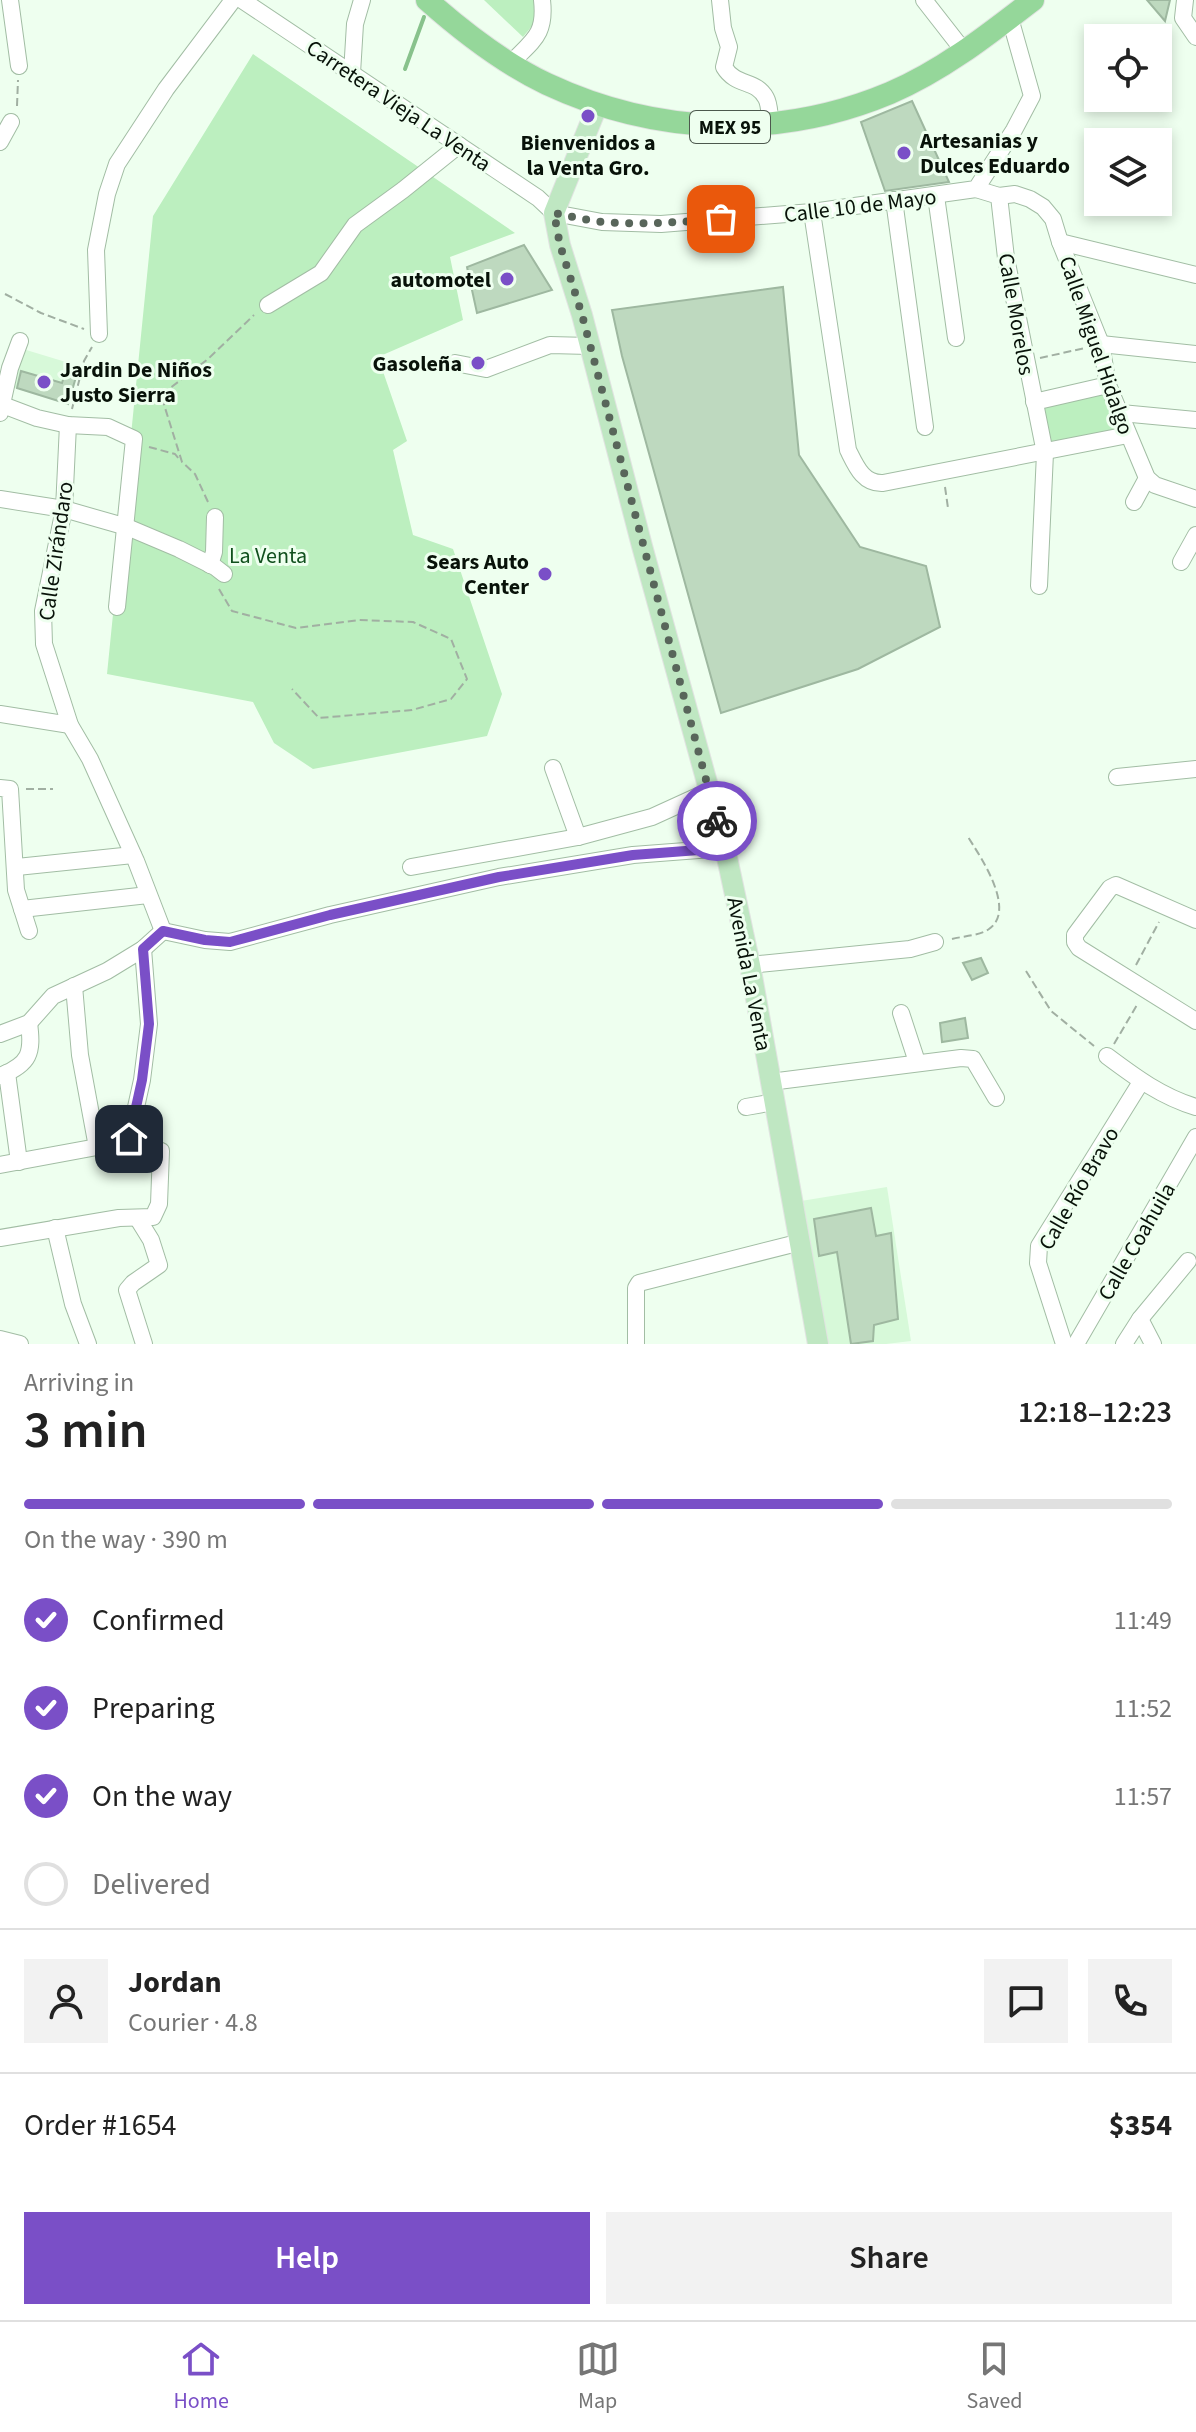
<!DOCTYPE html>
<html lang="en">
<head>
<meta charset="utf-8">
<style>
	body { margin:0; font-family:"Source Sans 3",sans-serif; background:#f2f2f2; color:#222; height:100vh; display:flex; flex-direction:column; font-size:30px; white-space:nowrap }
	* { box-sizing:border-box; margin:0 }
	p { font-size:26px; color:#767676 }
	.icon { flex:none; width:44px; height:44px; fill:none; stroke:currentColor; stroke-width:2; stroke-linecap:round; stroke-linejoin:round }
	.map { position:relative; height:1344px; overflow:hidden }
	.details { display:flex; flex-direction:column; background:#fff; flex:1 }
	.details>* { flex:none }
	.tools { position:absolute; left:1084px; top:24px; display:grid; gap:16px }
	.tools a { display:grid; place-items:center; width:88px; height:88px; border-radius:0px; background:#fff; box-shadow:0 4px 12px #0003; font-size:40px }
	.pin { position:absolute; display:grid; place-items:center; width:68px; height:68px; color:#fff; margin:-34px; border-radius:16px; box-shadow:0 4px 12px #0006 }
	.courier { position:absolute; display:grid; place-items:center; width:80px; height:80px; margin:-40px; border:6px solid #7a4fc7; border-radius:50%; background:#fff; color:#222; box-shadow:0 2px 10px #0007 }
	.headline em { font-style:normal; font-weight:600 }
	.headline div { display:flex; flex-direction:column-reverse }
	.headline { display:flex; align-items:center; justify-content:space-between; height:136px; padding:0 24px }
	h1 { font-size:52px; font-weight:600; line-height:60px }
	.bar { display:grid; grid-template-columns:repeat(4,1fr); gap:12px 8px; align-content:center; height:96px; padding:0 24px }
	.bar i { height:10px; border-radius:6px; background:#e0e0e0 }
	.bar .current { background:#7a4fc7 }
	.bar p { grid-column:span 4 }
	.line { display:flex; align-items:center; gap:20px; padding:0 24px; border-top:2px solid #e0e0e0 }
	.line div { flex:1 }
	.round { display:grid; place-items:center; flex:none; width:84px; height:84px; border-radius:0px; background:#f2f2f2 }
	ol { padding:0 24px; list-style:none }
	li { display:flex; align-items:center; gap:24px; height:88px }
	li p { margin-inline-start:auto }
	li .icon { padding:8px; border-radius:50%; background:#7a4fc7; color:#fff; stroke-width:4 }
	li:last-child { color:#767676 }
	li i { width:44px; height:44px; border:4px solid #e0e0e0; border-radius:50% }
	.cta { display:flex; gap:16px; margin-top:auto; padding:16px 24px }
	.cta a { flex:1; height:92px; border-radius:0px; background:#7a4fc7; color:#fff; font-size:32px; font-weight:600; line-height:92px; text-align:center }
	.cta a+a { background:#f2f2f2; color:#222 }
	.tab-bar { display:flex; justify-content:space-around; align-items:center; height:112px; border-top:2px solid #e0e0e0; background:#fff; font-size:22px; color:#767676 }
	.tab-bar a { display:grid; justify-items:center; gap:4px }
	.tab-bar .current { color:#7a4fc7 }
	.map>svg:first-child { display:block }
</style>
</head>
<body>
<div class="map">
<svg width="1196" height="1344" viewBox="0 0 1196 1344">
	<rect width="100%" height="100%" fill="#eeffef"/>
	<!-- built -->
	<g fill="#d7f9d9">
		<polygon points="23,349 79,366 68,404 12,387"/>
		<polygon points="887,1187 911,1341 886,1344 824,1344 801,1201"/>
	</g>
	<!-- green -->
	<g fill="#bcefbf">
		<polygon points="484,0 534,0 536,21 523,37"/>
		<polygon points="253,54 515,233 450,257 463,320 378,357 407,441 393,450 413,535 453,549 502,694 487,736 313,769 274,743 253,702 107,674 153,216"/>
		<polygon points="1105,391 1114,430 1047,442 1043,406"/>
	</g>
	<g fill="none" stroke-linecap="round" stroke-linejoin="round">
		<!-- stream -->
		<polyline stroke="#88c28c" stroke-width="4" points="405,69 424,17"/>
	</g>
	<!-- building -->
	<g fill="#bed9bf" stroke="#9eb8a0" stroke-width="2">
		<polygon points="1147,0 1170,0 1165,21"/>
		<polygon points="912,101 949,182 885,191 861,122"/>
		<polygon points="524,245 552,290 477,313 467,267"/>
		<polygon points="783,287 799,455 860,547 926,566 940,627 858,669 721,713 622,356 612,310"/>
		<polygon points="21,371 62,383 65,373 76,377 68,404 17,388"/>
		<polygon points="981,958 988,973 972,980 963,963"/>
		<polygon points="965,1018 968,1038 942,1042 940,1023"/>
		<polygon points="871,1208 876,1236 891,1233 898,1319 874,1325 873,1341 851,1344 837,1252 819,1256 814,1219"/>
	</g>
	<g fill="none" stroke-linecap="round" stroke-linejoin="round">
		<defs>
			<g id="minor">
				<polyline points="10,0 19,66"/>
				<polyline points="242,0 538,198 554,213 602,222 661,224 812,212 976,189 1014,130 1032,96 1010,18"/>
				<path d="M720,0L723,28L729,47L724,67C736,87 756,79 766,98C770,105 769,116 771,124"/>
				<polyline points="924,0 963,50"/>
				<polyline points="1185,0 1183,18 1196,37"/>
				<path d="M510,64C533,40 546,35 542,0"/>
				<polyline points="352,73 355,24 362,0"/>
				<polyline points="0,142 11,122"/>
				<polyline points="976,189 999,196 1006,258 1045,453 1039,586"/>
				<polyline points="936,196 956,338"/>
				<polyline points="999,196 1015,194 1030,199 1043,207 1053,219 1060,242 1101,344 1108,385 1147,478 1155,485 1196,499"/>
				<polyline points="894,200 925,427"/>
				<path d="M812,212L848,450C856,466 863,484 883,483L1128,435"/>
				<polyline points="1060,242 1196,275"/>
				<polyline points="268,305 321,273 355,225 403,190 459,145"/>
				<polyline points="99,334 96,250 107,194 117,164 166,89 233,0"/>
				<polyline points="1101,344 1196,354"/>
				<polyline points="455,363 486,369 550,345 589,346"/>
				<polyline points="1034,402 1108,385"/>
				<polyline points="0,404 37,418 68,425 108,427 134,439 117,607"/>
				<polyline points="0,413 10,368 20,341"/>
				<polyline points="1121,413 1196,420"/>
				<polyline points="68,425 64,509 43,611 44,644 70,725 90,759 136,861 163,931"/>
				<polyline points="0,499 64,509 127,527 179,549 215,567 224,574"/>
				<polyline points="1134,502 1147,478"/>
				<polyline points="1181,562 1196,535"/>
				<polyline points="210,565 214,552 215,517"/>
				<polyline points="0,714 70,725"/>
				<polyline points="553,768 578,837"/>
				<polyline points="1117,777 1196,769"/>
				<polyline points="0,788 10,789 16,890 29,931"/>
				<polyline points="17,867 133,855"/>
				<polyline points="411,867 578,837 652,817 709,791"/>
				<polyline points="22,909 148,895"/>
				<polyline points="1196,920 1116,885 1110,888 1075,935 1075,942 1079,948 1196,1021"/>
				<polyline points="163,931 205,940 230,942 330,915 499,877 633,855 725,848"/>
				<polyline points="750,965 910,949 935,942"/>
				<polyline points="74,986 80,1055 97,1147"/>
				<polyline points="901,1013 917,1062"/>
				<polyline points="0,1034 29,1023 53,996 107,971 143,949 163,931"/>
				<path d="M1107,1056C1135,1077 1162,1097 1196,1107"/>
				<polyline points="7,1073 19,1162"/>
				<path d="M0,1076C30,1064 33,1053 29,1023"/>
				<polyline points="770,1082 961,1058 973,1059 996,1098"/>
				<polyline points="746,1107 774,1102"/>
				<polyline points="129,1139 142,1080 149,1024 143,949"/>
				<polyline points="0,1165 97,1147 129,1139 161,1151 159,1204 153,1217 119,1218 0,1238"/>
				<polyline points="138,1219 151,1240 159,1265 133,1283 127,1290 144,1344"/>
				<polyline points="55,1228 73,1304 88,1344"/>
				<polyline points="1140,1319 1153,1344"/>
				<polyline points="0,1339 20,1344"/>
				<polyline points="636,1344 636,1288 639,1283 801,1242"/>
				<polyline points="1064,1344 1038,1263 1039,1246 1141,1082"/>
				<polyline points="1076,1344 1196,1137"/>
				<polyline points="1124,1344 1140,1319 1188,1261"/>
			</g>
			<polyline id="major" points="598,104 554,213 560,245 582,315 642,546 725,848 750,965 818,1344"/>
			<path id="highway" d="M427,0C463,32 503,63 547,84C656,135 778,140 890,93C942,71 989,34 1033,0"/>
		</defs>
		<!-- minor casing -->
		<use href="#minor" stroke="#a2bda4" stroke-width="18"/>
		<!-- major casing -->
		<use href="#major" stroke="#e1e3e1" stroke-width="22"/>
		<!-- highway casing -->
		<use href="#highway" stroke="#e1e3e1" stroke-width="24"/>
		<!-- path -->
		<g stroke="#a1afa2" stroke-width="2" stroke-dasharray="8 4" stroke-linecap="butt">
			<polyline points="17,106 18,80"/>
			<polyline points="5,294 41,313 84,329"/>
			<polyline points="1040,358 1085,348"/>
			<polyline points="72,409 84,361 92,347"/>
			<polyline points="149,447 175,454 179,459"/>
			<polyline points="945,487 948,508"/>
			<polyline points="208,502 195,474 182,462 161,395 208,359 254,315"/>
			<polyline points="219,589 232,611 296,628 359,620 413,622 451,639 467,679 451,699 412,710 319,718 292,689"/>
			<polyline points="26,789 53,789"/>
			<path d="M952,939C963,936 979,936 989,929C1017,910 980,856 968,837"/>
			<polyline points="1136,965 1159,922"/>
			<polyline points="1026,971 1051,1011 1094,1046"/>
			<polyline points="1114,1044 1137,1005"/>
		</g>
		<!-- minor -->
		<use href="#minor" stroke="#fff" stroke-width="16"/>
		<!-- major -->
		<use href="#major" stroke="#bfe7c2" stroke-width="20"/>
		<!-- highway -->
		<use href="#highway" stroke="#95d79a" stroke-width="22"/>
	</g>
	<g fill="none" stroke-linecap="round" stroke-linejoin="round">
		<!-- done -->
		<path stroke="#58655a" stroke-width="8" stroke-dasharray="0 14.4" d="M717,821L582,315L560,245L554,213C571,216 588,221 605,222C644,225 682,222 721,219"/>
		<!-- route -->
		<polyline stroke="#7a4fc7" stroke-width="10" points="129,1139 142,1080 149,1024 143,949 163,931 205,940 230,942 330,915 499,877 633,855 725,848 717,821"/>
	</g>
	<!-- markers -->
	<g fill="#7a4fc7" stroke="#eeffef" stroke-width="3">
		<circle cx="588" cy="116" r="8"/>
		<circle cx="904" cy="153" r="8"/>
		<circle cx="507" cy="279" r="8"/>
		<circle cx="478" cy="363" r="8"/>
		<circle cx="44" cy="382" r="8"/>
		<circle cx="545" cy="574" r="8"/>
	</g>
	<g text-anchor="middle" stroke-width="6" stroke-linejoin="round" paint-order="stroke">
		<!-- shield labels -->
		<rect fill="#eeffef" stroke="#4d594e" stroke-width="2" x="690" y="111" width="80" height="32" rx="6"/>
		<g font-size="20" font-weight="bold" fill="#081209">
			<text x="730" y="134">MEX 95</text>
		</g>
		<!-- street labels -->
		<g font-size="22" fill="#081209" stroke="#eeffef">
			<text transform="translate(399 105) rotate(34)" y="8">Carretera Vieja La Venta</text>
			<text transform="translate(860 205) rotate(-7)" y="8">Calle 10 de Mayo</text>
			<text transform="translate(1017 314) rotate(80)" y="8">Calle Morelos</text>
			<text transform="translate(1097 345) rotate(71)" y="8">Calle Miguel Hidalgo</text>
			<text transform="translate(55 551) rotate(-82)" y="8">Calle Zirándaro</text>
			<text transform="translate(750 974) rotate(79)" y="8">Avenida La Venta</text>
			<text transform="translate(1078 1188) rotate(-60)" y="8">Calle Río Bravo</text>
			<text transform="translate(1136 1241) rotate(-60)" y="8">Calle Coahuila</text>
		</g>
		<!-- poi labels -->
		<g font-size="22" font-weight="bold" fill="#081209" stroke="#eeffef" text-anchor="end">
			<text x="920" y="148" text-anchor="start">Artesanias y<tspan x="920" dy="25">Dulces Eduardo</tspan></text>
			<text x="588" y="150" text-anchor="middle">Bienvenidos a<tspan x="588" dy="25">la Venta Gro.</tspan></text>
			<text x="491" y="287">automotel</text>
			<text x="462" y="371">Gasoleña</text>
			<text x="60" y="377" text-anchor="start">Jardin De Niños<tspan x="60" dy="25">Justo Sierra</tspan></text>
			<text x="529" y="569">Sears Auto<tspan x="529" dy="25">Center</tspan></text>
		</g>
		<!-- park labels -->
		<g font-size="22" fill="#10501d" stroke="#eeffef">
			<text x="268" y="563">La Venta</text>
		</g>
	</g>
</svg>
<div class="tools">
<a><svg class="icon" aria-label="locate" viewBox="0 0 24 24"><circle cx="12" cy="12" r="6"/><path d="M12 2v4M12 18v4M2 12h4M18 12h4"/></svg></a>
<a><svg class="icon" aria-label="layers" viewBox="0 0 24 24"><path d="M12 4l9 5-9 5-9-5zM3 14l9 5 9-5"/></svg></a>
</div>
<div class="pin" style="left:721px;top:219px;background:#ea580c"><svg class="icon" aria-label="bag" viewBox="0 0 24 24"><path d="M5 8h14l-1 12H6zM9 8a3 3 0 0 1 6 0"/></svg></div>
<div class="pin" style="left:129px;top:1139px;background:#1f2937"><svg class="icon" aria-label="home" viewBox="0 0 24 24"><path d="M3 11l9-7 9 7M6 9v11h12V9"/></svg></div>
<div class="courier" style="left:717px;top:821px"><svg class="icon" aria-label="bike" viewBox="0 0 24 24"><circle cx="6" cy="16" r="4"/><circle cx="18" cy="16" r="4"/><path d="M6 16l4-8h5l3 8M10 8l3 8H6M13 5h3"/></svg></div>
</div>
<section class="details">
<div class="headline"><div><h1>3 min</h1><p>Arriving in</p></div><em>12:18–12:23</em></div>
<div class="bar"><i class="current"></i><i class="current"></i><i class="current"></i><i></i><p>On the way · 390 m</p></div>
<ol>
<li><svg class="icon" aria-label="check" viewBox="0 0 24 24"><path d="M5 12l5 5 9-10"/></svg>Confirmed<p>11:49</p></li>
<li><svg class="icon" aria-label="check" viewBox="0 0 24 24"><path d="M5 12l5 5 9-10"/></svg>Preparing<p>11:52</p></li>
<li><svg class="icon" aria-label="check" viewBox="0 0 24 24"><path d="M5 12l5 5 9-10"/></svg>On the way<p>11:57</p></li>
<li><i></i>Delivered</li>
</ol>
<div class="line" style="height:144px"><a class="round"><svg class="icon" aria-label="person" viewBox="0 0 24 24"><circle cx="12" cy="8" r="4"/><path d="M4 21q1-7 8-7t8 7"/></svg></a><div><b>Jordan</b><p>Courier · 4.8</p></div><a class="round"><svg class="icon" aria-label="chat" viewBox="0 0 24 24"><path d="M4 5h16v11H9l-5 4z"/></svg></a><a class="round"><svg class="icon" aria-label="phone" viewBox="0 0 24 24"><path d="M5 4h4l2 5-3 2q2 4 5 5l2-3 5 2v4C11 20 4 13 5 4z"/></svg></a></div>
<div class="line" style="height:104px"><div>Order #1654</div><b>$354</b></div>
<div class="cta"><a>Help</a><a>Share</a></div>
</section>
<nav class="tab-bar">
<a class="current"><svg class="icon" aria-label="home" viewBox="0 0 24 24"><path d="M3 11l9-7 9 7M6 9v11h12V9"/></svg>Home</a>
<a><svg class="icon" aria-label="map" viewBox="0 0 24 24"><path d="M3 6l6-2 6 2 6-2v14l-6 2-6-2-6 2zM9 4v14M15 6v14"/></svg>Map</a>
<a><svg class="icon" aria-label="saved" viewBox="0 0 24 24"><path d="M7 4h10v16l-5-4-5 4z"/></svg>Saved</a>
</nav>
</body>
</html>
